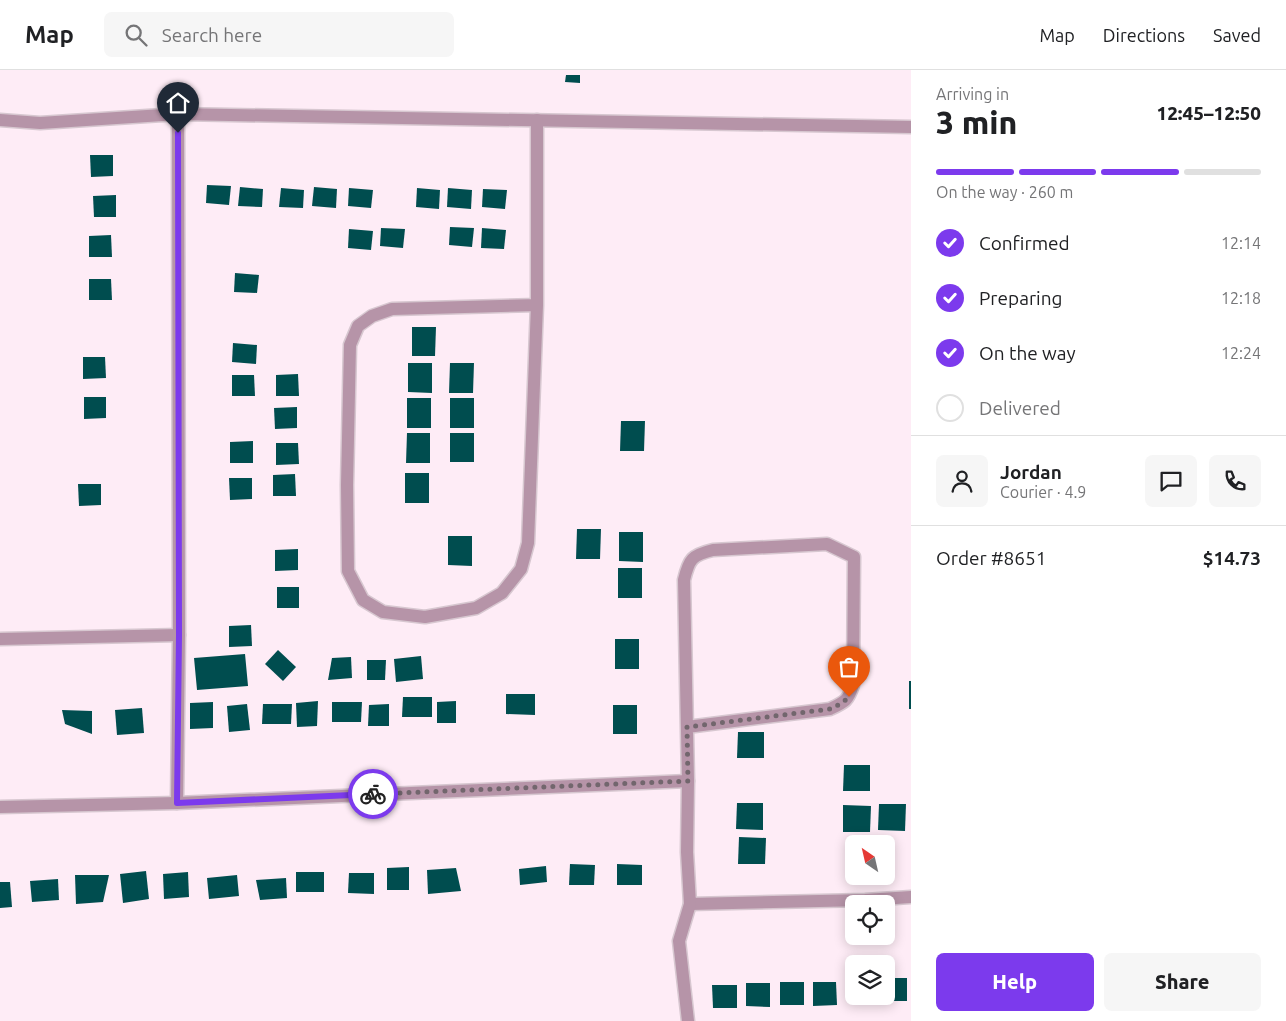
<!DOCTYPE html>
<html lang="en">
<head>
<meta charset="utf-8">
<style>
	body { margin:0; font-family:Ubuntu,sans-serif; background:#f6f6f6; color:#202124; height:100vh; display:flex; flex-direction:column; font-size:19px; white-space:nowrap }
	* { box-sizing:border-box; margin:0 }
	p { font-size:16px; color:#757577 }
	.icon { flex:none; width:28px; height:28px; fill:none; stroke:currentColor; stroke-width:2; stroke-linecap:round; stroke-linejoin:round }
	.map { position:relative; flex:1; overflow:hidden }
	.side { display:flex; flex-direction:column; background:#fff; width:375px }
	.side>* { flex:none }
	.needle { width:32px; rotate:326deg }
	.fabs { position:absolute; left:845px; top:765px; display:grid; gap:10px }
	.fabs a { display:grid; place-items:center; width:50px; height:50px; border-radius:8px; background:#fff; box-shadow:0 2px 12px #0003; font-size:25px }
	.pin { position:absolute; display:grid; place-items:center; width:42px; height:42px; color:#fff; margin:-51px -21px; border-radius:50% 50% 50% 0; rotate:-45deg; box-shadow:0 0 5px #0007 }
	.pin .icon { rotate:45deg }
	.courier { position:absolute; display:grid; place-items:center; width:50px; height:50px; margin:-25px; border:4px solid #7c3aed; border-radius:50%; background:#fff; color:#222; box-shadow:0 1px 6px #0007 }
	.head em { font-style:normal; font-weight:800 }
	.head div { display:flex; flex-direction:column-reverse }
	.head { display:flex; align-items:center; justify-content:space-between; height:85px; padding:0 25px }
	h1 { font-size:32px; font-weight:800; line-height:38px }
	.bar { display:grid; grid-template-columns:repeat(4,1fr); gap:8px 5px; align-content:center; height:60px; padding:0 25px }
	.bar i { height:6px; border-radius:4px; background:#e0e0e0 }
	.bar .current { background:#7c3aed }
	.bar p { grid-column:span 4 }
	.line { display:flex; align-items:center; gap:12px; padding:0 25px; border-top:1px solid #e0e0e0 }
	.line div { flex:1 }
	.round { display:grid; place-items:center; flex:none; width:52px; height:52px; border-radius:8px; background:#f6f6f6 }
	ol { padding:0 25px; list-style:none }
	li { display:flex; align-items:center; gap:15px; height:55px }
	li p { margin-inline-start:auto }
	li .icon { padding:5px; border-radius:50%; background:#7c3aed; color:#fff; stroke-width:4 }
	li:last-child { color:#757577 }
	li i { width:28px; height:28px; border:2px solid #e0e0e0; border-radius:50% }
	.primary-button { display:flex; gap:10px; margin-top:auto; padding:10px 25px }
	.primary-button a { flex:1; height:58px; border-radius:8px; background:#7c3aed; color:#fff; font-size:20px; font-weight:800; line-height:58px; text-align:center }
	.primary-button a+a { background:#f6f6f6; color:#202124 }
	header { display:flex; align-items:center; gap:30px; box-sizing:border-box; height:70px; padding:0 25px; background:#fff; border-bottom:1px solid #e0e0e0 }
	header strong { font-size:24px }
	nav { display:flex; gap:28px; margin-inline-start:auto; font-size:18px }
	.search { width:350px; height:45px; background:#f6f6f6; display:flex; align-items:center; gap:12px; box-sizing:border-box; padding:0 18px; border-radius:8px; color:#757577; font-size:19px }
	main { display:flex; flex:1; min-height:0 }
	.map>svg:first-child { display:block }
</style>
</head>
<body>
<header>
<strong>Map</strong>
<div class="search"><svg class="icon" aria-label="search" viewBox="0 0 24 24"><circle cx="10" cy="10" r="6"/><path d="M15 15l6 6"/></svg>Search here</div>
<nav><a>Map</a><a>Directions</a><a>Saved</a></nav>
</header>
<main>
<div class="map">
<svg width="911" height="951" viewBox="0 0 911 951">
	<rect width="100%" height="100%" fill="#feecf6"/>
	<!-- building -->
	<g fill="#004d4f">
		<polygon points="566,5 580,5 580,13 565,12"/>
		<polygon points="90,85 113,85 113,106 91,107"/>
		<polygon points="207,115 231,116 229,135 206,133"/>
		<polygon points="240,117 263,119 262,137 238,136"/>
		<polygon points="314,117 337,119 336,138 312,136"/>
		<polygon points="281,118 304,120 303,138 279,137"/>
		<polygon points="349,118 373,120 371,138 348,136"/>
		<polygon points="417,118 440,120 439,139 416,137"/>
		<polygon points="448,118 472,120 471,139 447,137"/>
		<polygon points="483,119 507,120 505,139 482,137"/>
		<polygon points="116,125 116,147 94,147 93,126"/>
		<polygon points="450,157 474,158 472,177 449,175"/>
		<polygon points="381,158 405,159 403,178 380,176"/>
		<polygon points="482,158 506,160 504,179 481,178"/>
		<polygon points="349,159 373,161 371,180 348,178"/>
		<polygon points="111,165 112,187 89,187 89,166"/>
		<polygon points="235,203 259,205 257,223 234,222"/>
		<polygon points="89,209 111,209 112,230 89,230"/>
		<polygon points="412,257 436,257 435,286 412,286"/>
		<polygon points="233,273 257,275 256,294 232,292"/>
		<polygon points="83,287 105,287 106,308 83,309"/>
		<polygon points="408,293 432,293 432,323 408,322"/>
		<polygon points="450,293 474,293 473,323 449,323"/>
		<polygon points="298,304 299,326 276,326 276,305"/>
		<polygon points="232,305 254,305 255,326 232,326"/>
		<polygon points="84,327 106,327 106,348 84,349"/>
		<rect x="407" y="328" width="24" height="30"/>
		<rect x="450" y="328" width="24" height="30"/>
		<polygon points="297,337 297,358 275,359 274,338"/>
		<polygon points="621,351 645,351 644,381 620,381"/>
		<polygon points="407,363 430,363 430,393 406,393"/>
		<rect x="450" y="363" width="24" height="29"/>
		<polygon points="253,371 253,393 230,393 230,372"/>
		<polygon points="276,373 298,373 299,394 276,395"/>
		<rect x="405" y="403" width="24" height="30"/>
		<polygon points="295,404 296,426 273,426 273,405"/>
		<polygon points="229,408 252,408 252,429 230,430"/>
		<polygon points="78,414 101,414 101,435 79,436"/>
		<polygon points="577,459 601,459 600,489 576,489"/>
		<polygon points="619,462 643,462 643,492 619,491"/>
		<polygon points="448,466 472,466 472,496 448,495"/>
		<polygon points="298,479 298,500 275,501 275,480"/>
		<rect x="618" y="498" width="24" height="30"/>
		<rect x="277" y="517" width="22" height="21"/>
		<polygon points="251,555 252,576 229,577 229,556"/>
		<rect x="615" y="569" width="24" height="30"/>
		<polygon points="278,580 296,597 283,611 265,594"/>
		<polygon points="245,584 248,616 197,620 194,588"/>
		<polygon points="421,586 423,609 396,612 394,589"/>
		<polygon points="351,587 352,608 328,610 332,588"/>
		<polygon points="367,590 386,590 385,610 367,610"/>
		<rect x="909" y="611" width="2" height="28"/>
		<polygon points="506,624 535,624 535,645 506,644"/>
		<polygon points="403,627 432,627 432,647 402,647"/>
		<polygon points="318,631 317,656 297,657 296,633"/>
		<polygon points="456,631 456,653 437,653 437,632"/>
		<polygon points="213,632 213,658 190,659 190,633"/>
		<polygon points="332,632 362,632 361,652 332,652"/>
		<polygon points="247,634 250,660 229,662 227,636"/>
		<polygon points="263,634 292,634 291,654 262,654"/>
		<polygon points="389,634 389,656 368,656 369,635"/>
		<rect x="613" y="635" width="24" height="29"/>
		<polygon points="142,638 144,663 117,665 115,640"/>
		<polygon points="62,640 92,641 92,664 65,654"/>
		<polygon points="738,662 764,662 764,688 737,688"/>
		<polygon points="844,695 870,695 870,721 843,721"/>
		<polygon points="737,733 763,733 763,760 736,759"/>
		<polygon points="879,734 906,734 905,761 878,760"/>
		<polygon points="843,735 871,736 870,762 843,762"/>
		<polygon points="739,767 766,768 765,794 738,794"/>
		<polygon points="570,794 595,795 594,815 569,815"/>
		<polygon points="617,794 642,795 642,815 617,815"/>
		<polygon points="546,796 547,812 520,815 519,799"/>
		<polygon points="409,797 409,820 387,820 387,798"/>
		<polygon points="456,798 461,821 428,824 427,800"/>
		<polygon points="146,801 149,829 123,833 120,804"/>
		<polygon points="188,802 189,827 164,829 163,804"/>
		<rect x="296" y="802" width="28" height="20"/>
		<polygon points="349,803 374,803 374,824 348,823"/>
		<polygon points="75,805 109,805 103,832 76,834"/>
		<polygon points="237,805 239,826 209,829 207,808"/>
		<polygon points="286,808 287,828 260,830 256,810"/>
		<polygon points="58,809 59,830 32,832 30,811"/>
		<polygon points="0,812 10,812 12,837 0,838"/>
		<polygon points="886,908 907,908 907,931 883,931 883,926 886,926"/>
		<polygon points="849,910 854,910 854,926 873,926 873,933 849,933"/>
		<rect x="780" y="912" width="24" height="23"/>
		<polygon points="813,912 836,912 837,935 813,936"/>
		<polygon points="746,913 770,913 770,937 746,936"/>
		<polygon points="712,915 737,915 737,938 713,938"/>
	</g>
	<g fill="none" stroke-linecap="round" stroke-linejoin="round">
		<defs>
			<g id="minor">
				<polyline points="0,50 40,53 178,44 911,57"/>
				<polyline points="537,50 537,235 528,473 521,499 502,523 476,538 425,547 383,542 363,530 348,501 347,415 350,275 358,256 372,246 392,239 537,235"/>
				<polyline points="0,569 179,565"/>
				<path d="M687,657L830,639C845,632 848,631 853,615L854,487L827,474L713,480C692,485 689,489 684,510L688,711L687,782L690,834L865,830L911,827"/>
				<polyline points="177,733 179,565 178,44"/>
				<polyline points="0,737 177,733 688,711"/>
				<polyline points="688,951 679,871 690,834"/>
			</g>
		</defs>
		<!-- minor casing -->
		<use href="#minor" stroke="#d7c7d0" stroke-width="15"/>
		<!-- minor -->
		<use href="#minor" stroke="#b694a8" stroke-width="12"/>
	</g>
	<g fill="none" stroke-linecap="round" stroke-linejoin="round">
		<!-- done -->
		<polyline stroke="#72666d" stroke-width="5" stroke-dasharray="0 9" points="373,724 688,711 687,657 830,639 842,633 849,627"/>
		<!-- route -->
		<polyline stroke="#7c3aed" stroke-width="6" points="178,63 179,565 177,733 373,724"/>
	</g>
</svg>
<div class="fabs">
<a><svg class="needle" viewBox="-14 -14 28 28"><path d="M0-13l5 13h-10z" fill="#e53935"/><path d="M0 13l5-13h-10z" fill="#757577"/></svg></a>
<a><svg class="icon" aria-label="locate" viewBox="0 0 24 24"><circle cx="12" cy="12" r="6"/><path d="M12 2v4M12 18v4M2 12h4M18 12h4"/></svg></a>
<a><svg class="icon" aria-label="layers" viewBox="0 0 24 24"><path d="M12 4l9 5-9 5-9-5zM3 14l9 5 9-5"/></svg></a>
</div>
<div class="pin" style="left:849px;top:627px;background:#ea580c"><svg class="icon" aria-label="bag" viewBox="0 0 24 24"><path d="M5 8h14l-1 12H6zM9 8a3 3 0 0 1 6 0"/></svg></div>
<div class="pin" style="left:178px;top:63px;background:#1f2937"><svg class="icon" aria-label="home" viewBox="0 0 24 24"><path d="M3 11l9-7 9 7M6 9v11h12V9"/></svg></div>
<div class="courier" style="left:373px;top:724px"><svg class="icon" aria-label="bike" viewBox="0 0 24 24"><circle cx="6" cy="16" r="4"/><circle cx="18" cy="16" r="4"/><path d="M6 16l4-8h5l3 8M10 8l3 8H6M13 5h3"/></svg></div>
</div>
<section class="side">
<div class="head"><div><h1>3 min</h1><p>Arriving in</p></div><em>12:45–12:50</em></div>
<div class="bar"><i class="current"></i><i class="current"></i><i class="current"></i><i></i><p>On the way · 260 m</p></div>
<ol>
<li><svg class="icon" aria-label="check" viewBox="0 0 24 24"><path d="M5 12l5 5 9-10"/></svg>Confirmed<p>12:14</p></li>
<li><svg class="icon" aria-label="check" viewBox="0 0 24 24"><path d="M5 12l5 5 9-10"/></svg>Preparing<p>12:18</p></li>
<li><svg class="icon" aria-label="check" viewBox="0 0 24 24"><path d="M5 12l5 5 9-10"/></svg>On the way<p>12:24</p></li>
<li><i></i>Delivered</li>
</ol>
<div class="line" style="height:90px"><a class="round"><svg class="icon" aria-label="person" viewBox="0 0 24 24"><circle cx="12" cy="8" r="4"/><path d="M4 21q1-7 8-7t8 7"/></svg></a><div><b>Jordan</b><p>Courier · 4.9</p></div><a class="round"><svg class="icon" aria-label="chat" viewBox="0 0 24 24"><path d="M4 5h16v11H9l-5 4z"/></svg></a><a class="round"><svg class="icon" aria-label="phone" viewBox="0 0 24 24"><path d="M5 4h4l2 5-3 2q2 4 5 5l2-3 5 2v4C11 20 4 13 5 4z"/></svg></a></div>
<div class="line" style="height:65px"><div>Order #8651</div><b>$14.73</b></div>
<div class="primary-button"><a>Help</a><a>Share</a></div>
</section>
</main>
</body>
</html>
